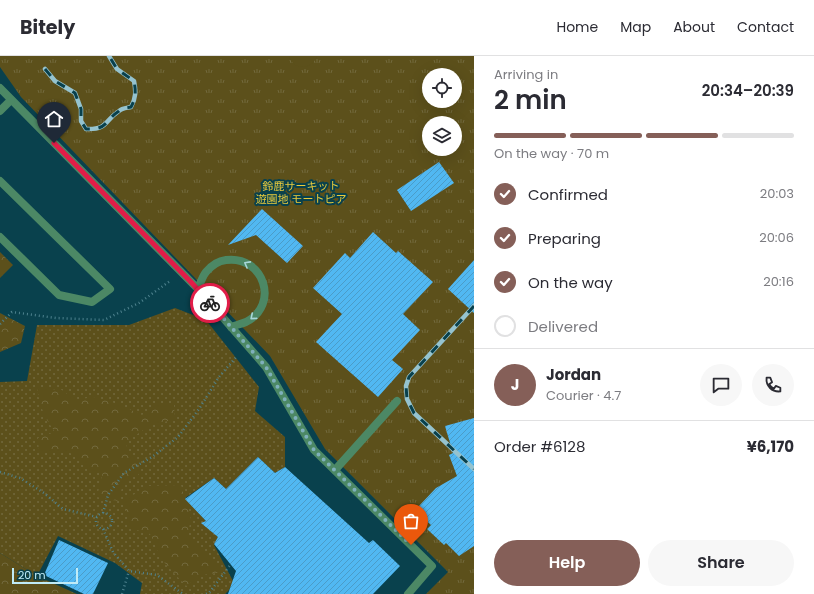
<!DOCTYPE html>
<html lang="en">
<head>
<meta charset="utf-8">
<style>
	body { margin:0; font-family:Poppins,"Noto Sans JP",sans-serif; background:#f7f7f7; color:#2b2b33; height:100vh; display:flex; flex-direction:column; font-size:15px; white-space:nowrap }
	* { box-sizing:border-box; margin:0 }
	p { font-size:13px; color:#7c7c81 }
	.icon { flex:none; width:22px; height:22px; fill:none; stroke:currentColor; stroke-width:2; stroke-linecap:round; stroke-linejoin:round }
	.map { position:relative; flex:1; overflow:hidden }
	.details { display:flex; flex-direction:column; background:#fff; width:340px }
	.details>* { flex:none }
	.fabs { position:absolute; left:422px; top:12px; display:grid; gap:8px }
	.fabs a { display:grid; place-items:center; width:40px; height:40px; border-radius:50%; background:#fff; box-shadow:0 4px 16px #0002; font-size:20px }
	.scale { position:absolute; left:12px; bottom:10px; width:66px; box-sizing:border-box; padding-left:4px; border:2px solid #bfebf7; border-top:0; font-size:11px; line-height:14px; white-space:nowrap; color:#bfebf7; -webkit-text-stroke:3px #09414d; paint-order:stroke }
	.pin { position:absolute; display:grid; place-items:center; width:34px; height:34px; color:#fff; margin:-41px -17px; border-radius:50% 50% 50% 0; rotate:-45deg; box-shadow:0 0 4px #0007 }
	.pin .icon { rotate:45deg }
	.courier { position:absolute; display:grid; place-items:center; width:40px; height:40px; margin:-20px; border:3px solid #e11d48; border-radius:50%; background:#fff; color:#222; box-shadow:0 1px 5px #0007 }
	.overview em { font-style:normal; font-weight:600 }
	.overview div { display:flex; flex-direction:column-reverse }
	.overview { display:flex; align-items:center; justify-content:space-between; height:68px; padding:0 20px }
	h1 { font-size:26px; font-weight:600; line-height:30px }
	.bar { display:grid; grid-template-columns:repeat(4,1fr); gap:6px 4px; align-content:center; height:48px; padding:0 20px }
	.bar i { height:5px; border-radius:3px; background:#e1e1e2 }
	.bar .active { background:#855f58 }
	.bar p { grid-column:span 4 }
	.line { display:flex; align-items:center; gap:10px; padding:0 20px; border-top:1px solid #e1e1e2 }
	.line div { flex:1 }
	.round { display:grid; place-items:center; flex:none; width:42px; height:42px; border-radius:21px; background:#f7f7f7 }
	ol { padding:0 20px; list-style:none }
	li { display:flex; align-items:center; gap:12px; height:44px }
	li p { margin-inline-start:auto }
	li .icon { padding:4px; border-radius:50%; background:#855f58; color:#fff; stroke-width:4 }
	li:last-child { color:#7c7c81 }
	li i { width:22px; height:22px; border:2px solid #e1e1e2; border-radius:50% }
	.button { display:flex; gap:8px; margin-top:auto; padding:8px 20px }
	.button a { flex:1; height:46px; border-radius:24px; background:#855f58; color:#fff; font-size:16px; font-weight:600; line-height:46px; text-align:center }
	.button a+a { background:#f7f7f7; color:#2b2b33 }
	header { display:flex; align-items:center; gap:24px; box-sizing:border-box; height:56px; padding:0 20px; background:#fff; border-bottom:1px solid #e1e1e2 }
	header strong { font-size:19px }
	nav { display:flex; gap:22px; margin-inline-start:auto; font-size:14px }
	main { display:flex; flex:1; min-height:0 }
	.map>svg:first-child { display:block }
</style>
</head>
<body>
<header>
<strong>Bitely</strong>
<nav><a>Home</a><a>Map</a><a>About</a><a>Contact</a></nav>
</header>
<main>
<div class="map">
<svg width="474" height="538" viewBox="0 0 474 538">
	<defs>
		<pattern id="grass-dots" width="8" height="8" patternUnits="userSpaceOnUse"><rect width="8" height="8" fill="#5c501b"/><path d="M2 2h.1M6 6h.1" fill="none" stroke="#72693d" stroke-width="1.8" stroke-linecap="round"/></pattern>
		<pattern id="forest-crowns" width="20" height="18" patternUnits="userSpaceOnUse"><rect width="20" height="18" fill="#5c501b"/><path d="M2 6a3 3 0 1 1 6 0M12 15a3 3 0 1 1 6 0" fill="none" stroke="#72693d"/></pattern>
		<pattern id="park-tufts" width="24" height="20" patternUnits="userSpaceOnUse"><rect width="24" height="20" fill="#5c501b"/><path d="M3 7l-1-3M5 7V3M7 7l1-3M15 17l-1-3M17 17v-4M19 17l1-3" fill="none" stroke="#72693d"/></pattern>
		<pattern id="building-hatch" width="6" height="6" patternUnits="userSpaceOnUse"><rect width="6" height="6" fill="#51b8f2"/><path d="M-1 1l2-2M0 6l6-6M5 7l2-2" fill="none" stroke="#4b9cc8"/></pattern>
	</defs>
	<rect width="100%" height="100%" fill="#09414d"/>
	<!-- grass -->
	<polygon fill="url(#grass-dots)" points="175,252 206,264 259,331 255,355 285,381 285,411 275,417 258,401 226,433 214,422 185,442 206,465 202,467 218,481 214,489 233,525 229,534 225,538 140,538 142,527 115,507 58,480 37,520 0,497 0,326 27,325 37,269 129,269"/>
	<!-- forest -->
	<g fill="url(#forest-crowns)">
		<polygon points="0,196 13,209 0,222"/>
		<polygon points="0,257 25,270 21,287 0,296"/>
		<path d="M37,332L62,334L75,344L94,341L121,349L142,359L157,348L174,349L175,363L149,370L126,386L128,397L135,402L140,416L138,419L124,425L118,445L97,441L103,415L92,416L68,395L39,397L38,382L55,376C44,361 40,351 37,332Z"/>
		<polygon points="181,429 191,463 187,481 223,516 202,519 186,530 161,503 150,478 130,472 124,444 149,430"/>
		<polygon points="0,497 37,520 77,538 0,538"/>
	</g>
	<!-- park -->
	<path fill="url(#park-tufts)" fill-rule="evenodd" d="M0,0H474V538H426L448,516L325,393L270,300L21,41L0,11ZM429,19H455V45H429ZM429,67H455V93H429Z"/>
	<!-- garden -->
	<path fill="#5c501b" d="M289,0H317C312,14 294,15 289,0Z"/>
	<!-- building -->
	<g fill="url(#building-hatch)">
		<polygon points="439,106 454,127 411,155 397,134"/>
		<polygon points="262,153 303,190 287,207 256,179 228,189"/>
		<polygon points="373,176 396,197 398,195 433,226 403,258 420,274 392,304 403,313 378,341 316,286 342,258 313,232 345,197 350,202"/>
		<polygon points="474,204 474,257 448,233"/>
		<polygon points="474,362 474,490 459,500 446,487 444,489 427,473 431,469 417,456 420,452 419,450 436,432 457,420 449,399 453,397 445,370"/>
		<polygon points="258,401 275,417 285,411 369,487 373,484 400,510 373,538 228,538 236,515 214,488 218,481 201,467 206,465 185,443 214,422 226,433"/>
		<polygon points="59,484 108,507 93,538 84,538 44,519"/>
	</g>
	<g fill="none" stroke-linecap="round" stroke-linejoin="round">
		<!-- path -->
		<g stroke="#4e828e" stroke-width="2.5" stroke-dasharray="1 3" stroke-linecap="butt">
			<polyline points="0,268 12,256 56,262 104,264 139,247 170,225"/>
			<polyline points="0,416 20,422 44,437 63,453 97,461"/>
			<polyline points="103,457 108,439 124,417 152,401 178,381 199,353 219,321 237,300"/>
			<circle cx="104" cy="465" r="8"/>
			<polyline points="103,473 113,496 129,515 157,519 183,538"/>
			<polyline points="122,538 129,515"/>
			<polyline points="206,538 209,537 231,508"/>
		</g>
		<!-- service -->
		<g stroke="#4c8865" stroke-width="8">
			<polyline points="0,32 198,233 266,311 314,394 432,510 408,538"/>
			<polyline points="0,55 11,44"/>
			<polyline points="0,125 110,233 92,246 59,239 0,181"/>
			<path d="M198,233C200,228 202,221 206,216C211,210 218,205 226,204C264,199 280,249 246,266C241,268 236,269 231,271"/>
			<polyline points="335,414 397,345"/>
		</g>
		<defs>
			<g id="rail">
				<path d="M45,13L55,25L75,37L81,53V65L86,73C108,74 104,65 119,55C122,52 127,52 131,51C136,42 136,35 134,25L117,13L109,0"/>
				<polyline points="474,250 409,321 406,330 407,343 414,357 474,413"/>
			</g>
		</defs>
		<!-- rail casing -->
		<use href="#rail" stroke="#95c3cf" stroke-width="4.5"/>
		<!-- rail -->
		<use href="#rail" stroke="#09414d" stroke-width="3" stroke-dasharray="9" stroke-linecap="butt"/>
	</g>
	<!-- one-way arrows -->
	<defs><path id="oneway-chevron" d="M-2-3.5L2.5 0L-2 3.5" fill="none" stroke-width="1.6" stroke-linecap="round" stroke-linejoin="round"/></defs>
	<g stroke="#a8d7da">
		<use href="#oneway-chevron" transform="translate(247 208) rotate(-151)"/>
		<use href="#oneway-chevron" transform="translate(253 261) rotate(140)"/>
	</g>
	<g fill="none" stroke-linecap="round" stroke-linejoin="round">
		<!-- done -->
		<polyline stroke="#7fb0bc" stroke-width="4" stroke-dasharray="0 7.2" points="210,247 266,311 314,394 411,489"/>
		<!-- route -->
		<polyline stroke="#e11d48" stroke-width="5" points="54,87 190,225 210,247"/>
	</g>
	<g text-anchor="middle" stroke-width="4" stroke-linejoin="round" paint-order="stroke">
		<!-- park labels -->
		<g font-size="11" fill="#e9cb3c" stroke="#09414d">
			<text x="301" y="134">鈴鹿サーキット<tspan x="301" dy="13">遊園地 モートピア</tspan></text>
		</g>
	</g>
</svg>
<div class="fabs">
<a><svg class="icon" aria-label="locate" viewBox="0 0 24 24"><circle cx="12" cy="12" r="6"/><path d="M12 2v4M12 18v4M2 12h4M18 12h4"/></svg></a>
<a><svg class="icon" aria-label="layers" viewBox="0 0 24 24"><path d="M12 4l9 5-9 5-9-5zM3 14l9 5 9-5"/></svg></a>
</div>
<div class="scale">20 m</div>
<div class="pin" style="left:411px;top:489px;background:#ea580c"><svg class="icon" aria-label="bag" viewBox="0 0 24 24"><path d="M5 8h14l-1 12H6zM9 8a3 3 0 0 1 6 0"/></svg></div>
<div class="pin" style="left:54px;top:87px;background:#1f2937"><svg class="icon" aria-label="home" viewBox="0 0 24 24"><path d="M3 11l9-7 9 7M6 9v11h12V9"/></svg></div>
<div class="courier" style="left:210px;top:247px"><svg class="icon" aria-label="bike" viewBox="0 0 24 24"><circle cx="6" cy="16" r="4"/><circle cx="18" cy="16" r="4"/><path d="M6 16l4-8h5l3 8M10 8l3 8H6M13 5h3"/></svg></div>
</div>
<section class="details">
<div class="overview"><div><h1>2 min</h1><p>Arriving in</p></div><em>20:34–20:39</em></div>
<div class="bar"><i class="active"></i><i class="active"></i><i class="active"></i><i></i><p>On the way · 70 m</p></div>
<ol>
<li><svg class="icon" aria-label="check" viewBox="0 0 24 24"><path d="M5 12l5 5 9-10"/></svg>Confirmed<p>20:03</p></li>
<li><svg class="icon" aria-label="check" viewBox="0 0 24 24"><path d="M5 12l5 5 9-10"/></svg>Preparing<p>20:06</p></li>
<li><svg class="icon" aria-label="check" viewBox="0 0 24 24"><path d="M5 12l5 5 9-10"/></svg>On the way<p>20:16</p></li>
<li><i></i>Delivered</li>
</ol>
<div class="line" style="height:72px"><b class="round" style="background:#855f58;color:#fff">J</b><div><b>Jordan</b><p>Courier · 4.7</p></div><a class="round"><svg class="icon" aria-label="chat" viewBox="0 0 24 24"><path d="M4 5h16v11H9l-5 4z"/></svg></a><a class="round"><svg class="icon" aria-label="phone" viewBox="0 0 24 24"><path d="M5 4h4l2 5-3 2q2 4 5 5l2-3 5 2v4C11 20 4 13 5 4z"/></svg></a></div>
<div class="line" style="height:52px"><div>Order #6128</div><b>¥6,170</b></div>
<div class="button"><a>Help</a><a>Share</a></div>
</section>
</main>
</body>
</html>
